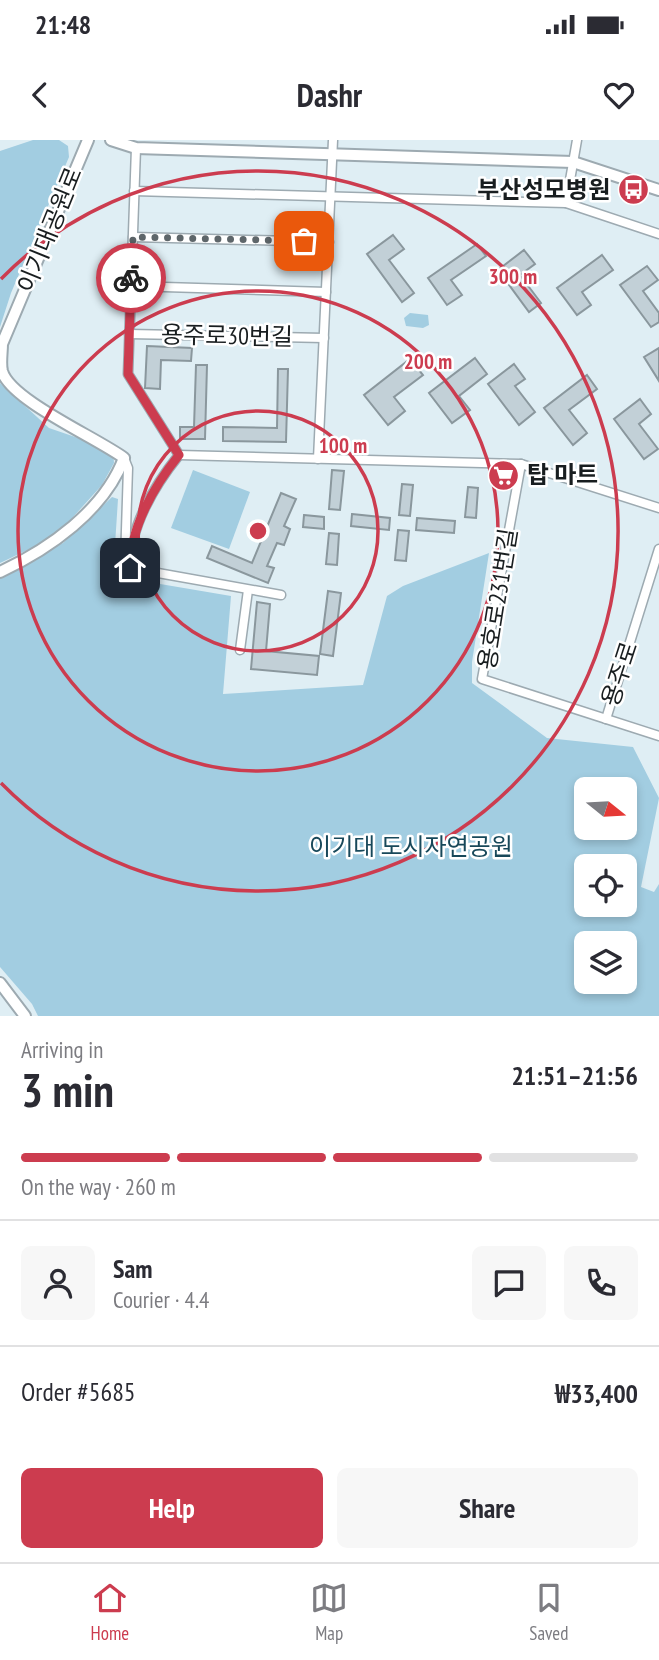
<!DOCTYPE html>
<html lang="en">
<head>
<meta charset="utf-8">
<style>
	body { margin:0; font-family:"PT Sans Narrow","Noto Sans KR",sans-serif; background:#f7f7f7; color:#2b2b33; height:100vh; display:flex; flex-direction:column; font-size:26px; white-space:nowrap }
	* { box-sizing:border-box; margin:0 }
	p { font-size:23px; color:#7c7c81 }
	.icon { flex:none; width:38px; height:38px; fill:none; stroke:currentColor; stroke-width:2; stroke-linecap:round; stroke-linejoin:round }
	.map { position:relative; height:876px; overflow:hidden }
	.details { display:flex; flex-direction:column; background:#fff; flex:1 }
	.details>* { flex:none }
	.needle { width:46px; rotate:108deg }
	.tools { position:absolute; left:574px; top:637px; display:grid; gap:14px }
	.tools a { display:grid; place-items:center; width:63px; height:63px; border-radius:10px; background:#fff; box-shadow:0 4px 10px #0003; font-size:35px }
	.pin { position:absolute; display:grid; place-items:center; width:60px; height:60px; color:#fff; margin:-30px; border-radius:14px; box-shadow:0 4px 10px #0006 }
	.courier { position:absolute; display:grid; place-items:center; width:70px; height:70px; margin:-35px; border:5px solid #cc3c4f; border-radius:50%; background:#fff; color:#222; box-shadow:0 2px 9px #0007 }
	.summary em { font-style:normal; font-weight:600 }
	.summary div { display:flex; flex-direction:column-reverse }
	.summary { display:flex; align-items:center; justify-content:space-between; height:119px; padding:0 21px }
	h1 { font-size:46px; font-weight:600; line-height:52px }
	.bar { display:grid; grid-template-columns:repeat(4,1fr); gap:10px 7px; align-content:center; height:84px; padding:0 21px }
	.bar i { height:9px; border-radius:5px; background:#e1e1e2 }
	.bar .selected { background:#cc3c4f }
	.bar p { grid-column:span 4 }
	.line { display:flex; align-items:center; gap:18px; padding:0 21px; border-top:2px solid #e1e1e2 }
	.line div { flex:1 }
	.round { display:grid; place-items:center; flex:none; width:74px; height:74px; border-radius:10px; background:#f7f7f7 }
	.action { display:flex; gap:14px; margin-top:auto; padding:14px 21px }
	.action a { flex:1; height:80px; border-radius:10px; background:#cc3c4f; color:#fff; font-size:28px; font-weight:600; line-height:80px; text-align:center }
	.action a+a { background:#f7f7f7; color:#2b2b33 }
	.status { display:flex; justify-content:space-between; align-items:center; height:49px; padding:0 35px; background:#fff; direction:ltr }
	.status svg { height:19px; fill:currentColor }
	header { display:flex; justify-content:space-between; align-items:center; height:91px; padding:0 21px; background:#fff; font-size:32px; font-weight:600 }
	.menu { display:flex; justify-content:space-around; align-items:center; height:98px; border-top:2px solid #e1e1e2; background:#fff; font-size:19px; color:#7c7c81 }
	.menu a { display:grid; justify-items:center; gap:4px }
	.menu .selected { color:#cc3c4f }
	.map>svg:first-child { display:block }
</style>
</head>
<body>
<div class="status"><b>21:48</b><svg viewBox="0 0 49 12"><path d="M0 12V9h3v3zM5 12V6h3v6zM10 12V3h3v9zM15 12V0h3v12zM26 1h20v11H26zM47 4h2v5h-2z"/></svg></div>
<header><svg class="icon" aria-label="back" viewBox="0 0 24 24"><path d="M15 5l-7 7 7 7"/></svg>Dashr<svg class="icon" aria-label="heart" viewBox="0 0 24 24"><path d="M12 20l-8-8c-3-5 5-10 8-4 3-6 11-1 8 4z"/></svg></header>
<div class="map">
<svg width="659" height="876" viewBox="0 0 659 876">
	<rect width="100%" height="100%" fill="#dfeef4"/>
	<!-- green -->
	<g fill="#a2cde1" fill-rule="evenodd">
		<polygon points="33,0 59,0 68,6 69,17 11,153 0,187 0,11"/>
		<polygon points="410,173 428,175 429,185 423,188 406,186 404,178"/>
		<polygon points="0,243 49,288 113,310 114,323 102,345 55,397 0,423"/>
		<polygon points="193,330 250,352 229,409 171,388"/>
		<path d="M112,357L118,359L113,436L231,456L223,554L363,545L387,456L403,446L489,413L472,522V543L547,598L633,607L659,658L641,747L654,752L659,744V876H38L32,864L0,827V435L63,403ZM586,649H625V688H586ZM586,726H625V765H586ZM586,803H625V842H586Z"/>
	</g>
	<!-- building -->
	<g fill="#c2d0d7" stroke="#8a979d" stroke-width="2">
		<polygon points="393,95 404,109 389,120 414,153 402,162 367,114"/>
		<polygon points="477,104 486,116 451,140 462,155 447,165 428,138"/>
		<polygon points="524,110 535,124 520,135 541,163 529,172 498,130"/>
		<polygon points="602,115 613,130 582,152 591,165 577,175 557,148"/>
		<polygon points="647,126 658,140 643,151 659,173 659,182 651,187 620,145"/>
		<polygon points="147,206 192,208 191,221 161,220 160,249 145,248"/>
		<polygon points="659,208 659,241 644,217"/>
		<polygon points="475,218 487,234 459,256 470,270 452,283 429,253"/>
		<polygon points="410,219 423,235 394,257 405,271 388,285 364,255"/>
		<polygon points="514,224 525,239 515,246 535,272 519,285 488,244"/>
		<polygon points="196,225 207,225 205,299 180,299 180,287 194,287"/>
		<polygon points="278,229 288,229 286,302 223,301 223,287 277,288"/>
		<polygon points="587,235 597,249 569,270 587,293 573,305 544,268"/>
		<polygon points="640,259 651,274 639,284 658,309 644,319 614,279"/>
		<polygon points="332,330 344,331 340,370 329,369"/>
		<polygon points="402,344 413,345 410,376 399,375"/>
		<polygon points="468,347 478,348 476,378 465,377"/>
		<polygon points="281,353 296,359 284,386 290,389 284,405 277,403 267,426 274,428 268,443 207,418 212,406 252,423"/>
		<polygon points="352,374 390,378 389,390 351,386"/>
		<polygon points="304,375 324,377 324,389 303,387"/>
		<polygon points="417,378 455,381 454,393 416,390"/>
		<polygon points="398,390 409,391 406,421 395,420"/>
		<polygon points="329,393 339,394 337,425 326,424"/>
		<polygon points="328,451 341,453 333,516 320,514"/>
		<polygon points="257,462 270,464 266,511 319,516 317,535 251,529"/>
	</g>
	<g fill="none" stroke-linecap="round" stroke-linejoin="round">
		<defs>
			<g id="street">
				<polyline points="136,8 128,234 179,315"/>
				<polyline points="134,51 566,63 659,94"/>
				<polyline points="566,63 577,0"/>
				<polyline points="133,97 329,102"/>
				<polyline points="131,146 326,152"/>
				<polyline points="129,194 324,198"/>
				<polyline points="179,315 521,324 659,368"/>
				<path d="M179,315C154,346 129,388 130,428L281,455"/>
				<polyline points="124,318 128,328 125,421"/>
				<polyline points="318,319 333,0"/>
				<polyline points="521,324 482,539 659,596"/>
				<polyline points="240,510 248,450"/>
				<polyline points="606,579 659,409"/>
			</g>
			<g id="secondary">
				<polyline points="111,0 136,8 573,22 659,50"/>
				<path d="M0,432C49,409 104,371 124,318C97,298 10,260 2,231C0,223 2,213 2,204L88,0"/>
				<polyline points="0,843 25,876"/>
			</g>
		</defs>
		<!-- street casing -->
		<use href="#street" stroke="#9daab1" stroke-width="11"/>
		<!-- secondary casing -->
		<use href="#secondary" stroke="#9daab1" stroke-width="14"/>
		<!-- street -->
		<use href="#street" stroke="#fff" stroke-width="8"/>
		<!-- secondary -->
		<use href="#secondary" stroke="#fff" stroke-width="10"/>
	</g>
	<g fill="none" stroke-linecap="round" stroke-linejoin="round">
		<!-- done -->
		<polyline stroke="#5e666a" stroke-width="7" stroke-dasharray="0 12.6" points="131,138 133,97 304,101"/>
		<!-- route -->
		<path stroke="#cc3c4f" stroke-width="9" d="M130,428C130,388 154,346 179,315L128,234L131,138"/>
	</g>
	<!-- distance rings -->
	<g fill="none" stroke="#cc3c4f" stroke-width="3.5">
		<circle cx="258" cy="391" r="120"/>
		<circle cx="258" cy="391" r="240"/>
		<path d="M1 139A360 360 0 1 1 1 643"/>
	</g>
	<!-- icons -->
	<defs>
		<symbol id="bus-disc" viewBox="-11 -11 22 22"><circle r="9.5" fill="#cc3c4f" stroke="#fff"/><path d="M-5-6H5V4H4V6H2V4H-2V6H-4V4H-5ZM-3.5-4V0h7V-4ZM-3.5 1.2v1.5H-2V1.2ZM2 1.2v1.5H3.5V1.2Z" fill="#fff"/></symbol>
		<symbol id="supermarket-disc" viewBox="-11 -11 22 22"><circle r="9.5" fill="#cc3c4f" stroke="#fff"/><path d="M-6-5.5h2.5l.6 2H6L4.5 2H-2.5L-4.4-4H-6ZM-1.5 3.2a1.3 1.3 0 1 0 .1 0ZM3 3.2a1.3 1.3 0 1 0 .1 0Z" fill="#fff"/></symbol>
	</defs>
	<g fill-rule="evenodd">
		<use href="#bus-disc" x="616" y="32" width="35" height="35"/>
		<use href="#supermarket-disc" x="486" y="318" width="35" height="35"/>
	</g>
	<g text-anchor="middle" stroke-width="5" stroke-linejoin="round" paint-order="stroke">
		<!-- poi labels -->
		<g font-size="24" font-weight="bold" fill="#181d1f" stroke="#fff" text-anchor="end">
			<text x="610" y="58">부산성모병원</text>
			<text x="527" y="343" text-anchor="start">탑 마트</text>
		</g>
		<!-- street labels -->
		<g font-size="24" fill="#181d1f" stroke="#fff">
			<text transform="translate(50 90) rotate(-68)" y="8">이기대공원로</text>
			<text transform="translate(227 196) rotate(1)" y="8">용주로30번길</text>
			<text transform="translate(498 459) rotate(-81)" y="8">용호로231번길</text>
			<text transform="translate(620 534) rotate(-72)" y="8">용주로</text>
		</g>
		<!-- park labels -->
		<g font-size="24" fill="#17485a" stroke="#fff">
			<text x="411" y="715">이기대 도시자연공원</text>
		</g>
	</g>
	<circle cx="258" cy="391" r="10" fill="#cc3c4f" stroke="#fff" stroke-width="3.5"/>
	<g font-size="21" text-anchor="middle" font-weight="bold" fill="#cc3c4f" stroke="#fff" stroke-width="5" stroke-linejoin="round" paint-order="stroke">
		<text x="513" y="144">300 m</text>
		<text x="428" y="229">200 m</text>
		<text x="343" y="313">100 m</text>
	</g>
</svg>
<div class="tools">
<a><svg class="needle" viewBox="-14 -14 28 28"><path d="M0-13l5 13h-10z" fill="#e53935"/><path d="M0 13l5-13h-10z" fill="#7c7c81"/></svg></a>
<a><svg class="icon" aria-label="locate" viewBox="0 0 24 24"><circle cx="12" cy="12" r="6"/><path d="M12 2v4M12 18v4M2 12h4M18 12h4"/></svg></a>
<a><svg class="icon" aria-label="layers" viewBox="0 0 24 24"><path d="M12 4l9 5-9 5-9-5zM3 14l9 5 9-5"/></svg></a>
</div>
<div class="pin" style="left:304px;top:101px;background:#ea580c"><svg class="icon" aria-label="bag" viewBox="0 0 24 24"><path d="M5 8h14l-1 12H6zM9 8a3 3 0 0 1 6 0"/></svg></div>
<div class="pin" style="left:130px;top:428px;background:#1f2937"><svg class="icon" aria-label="home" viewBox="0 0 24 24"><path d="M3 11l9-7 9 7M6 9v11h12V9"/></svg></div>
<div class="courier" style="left:131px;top:138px"><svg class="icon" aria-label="bike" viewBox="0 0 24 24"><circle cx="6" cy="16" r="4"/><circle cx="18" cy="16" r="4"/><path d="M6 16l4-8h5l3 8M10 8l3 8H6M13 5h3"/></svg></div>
</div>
<section class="details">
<div class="summary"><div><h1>3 min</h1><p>Arriving in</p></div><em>21:51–21:56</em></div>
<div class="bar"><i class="selected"></i><i class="selected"></i><i class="selected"></i><i></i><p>On the way · 260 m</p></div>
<div class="line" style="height:126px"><a class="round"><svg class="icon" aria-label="person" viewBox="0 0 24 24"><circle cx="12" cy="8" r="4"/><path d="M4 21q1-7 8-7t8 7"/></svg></a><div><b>Sam</b><p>Courier · 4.4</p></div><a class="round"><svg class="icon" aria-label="chat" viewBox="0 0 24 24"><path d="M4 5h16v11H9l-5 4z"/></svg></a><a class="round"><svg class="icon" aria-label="phone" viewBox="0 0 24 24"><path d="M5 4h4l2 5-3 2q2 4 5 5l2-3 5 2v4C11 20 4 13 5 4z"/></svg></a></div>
<div class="line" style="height:91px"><div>Order #5685</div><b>₩33,400</b></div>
<div class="action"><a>Help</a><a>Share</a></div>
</section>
<nav class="menu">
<a class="selected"><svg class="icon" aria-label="home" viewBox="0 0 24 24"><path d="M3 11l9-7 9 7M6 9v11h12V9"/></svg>Home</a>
<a><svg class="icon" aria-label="map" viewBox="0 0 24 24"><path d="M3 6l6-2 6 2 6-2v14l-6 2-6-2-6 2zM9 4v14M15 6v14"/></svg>Map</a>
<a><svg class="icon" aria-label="saved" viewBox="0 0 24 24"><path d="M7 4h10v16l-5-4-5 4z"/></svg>Saved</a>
</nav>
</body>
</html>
